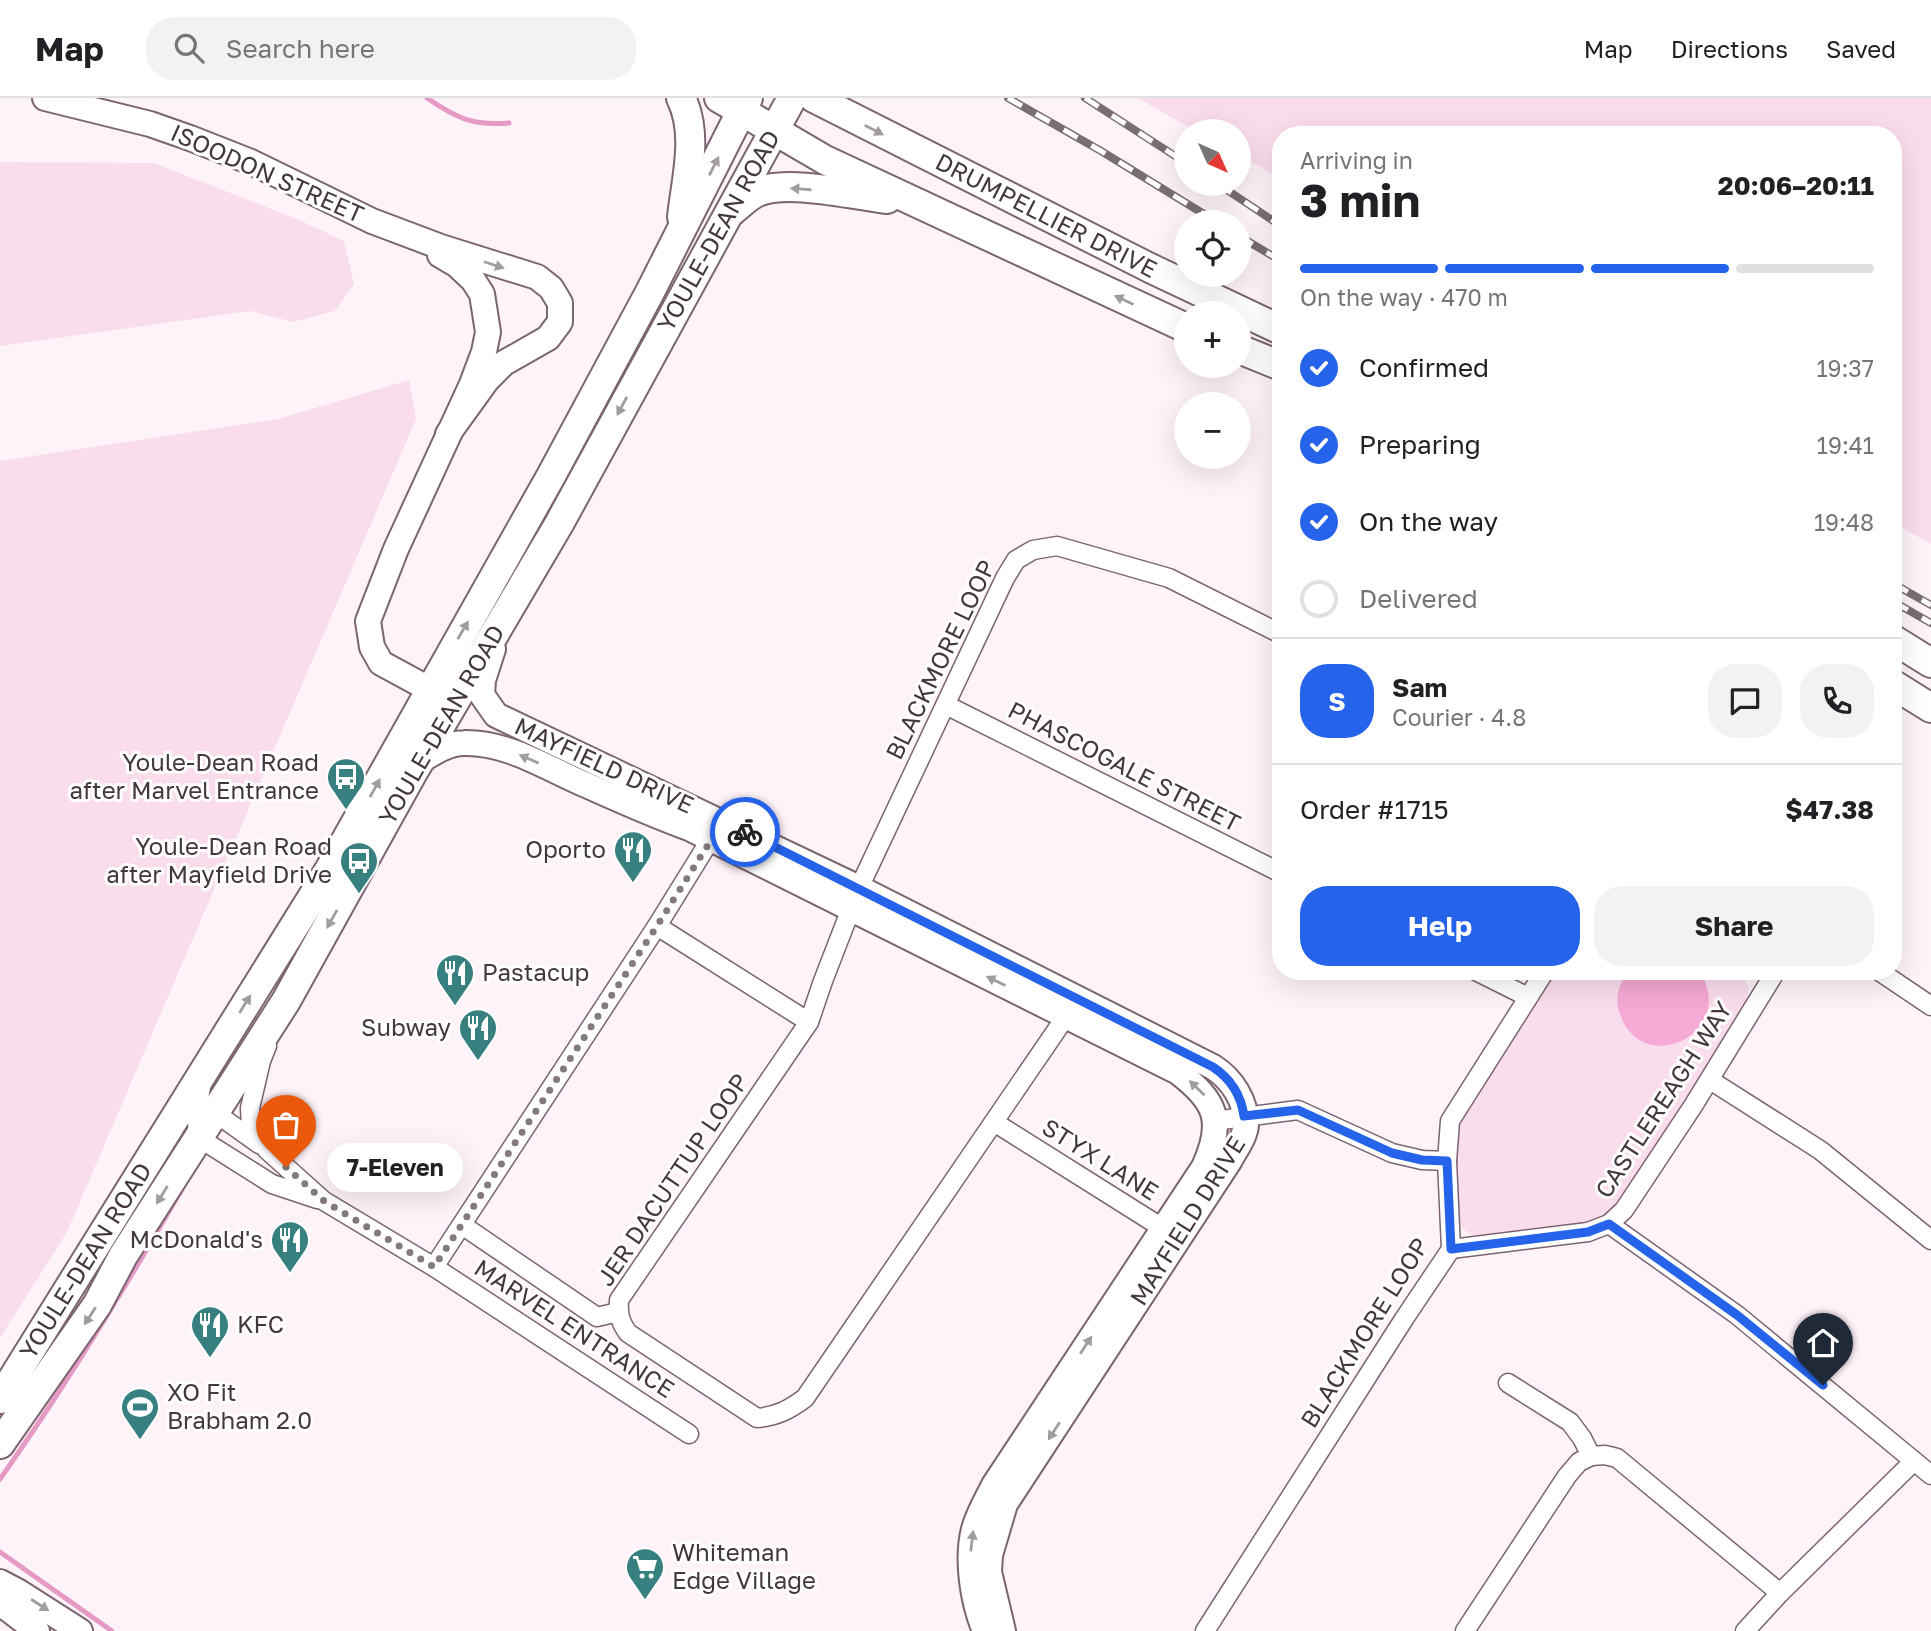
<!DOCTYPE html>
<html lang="en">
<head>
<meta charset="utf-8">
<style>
	body { margin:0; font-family:"Golos Text",sans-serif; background:#f2f2f2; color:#202124; height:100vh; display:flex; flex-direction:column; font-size:26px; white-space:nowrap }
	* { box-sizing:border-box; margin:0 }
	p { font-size:23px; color:#757577 }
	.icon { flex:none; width:38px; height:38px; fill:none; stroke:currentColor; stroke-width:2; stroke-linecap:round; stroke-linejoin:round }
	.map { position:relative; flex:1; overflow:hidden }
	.side { position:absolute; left:1272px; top:28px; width:630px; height:854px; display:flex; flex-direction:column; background:#fff; border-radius:28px; box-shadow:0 7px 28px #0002 }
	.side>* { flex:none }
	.needle { width:46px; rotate:135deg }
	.fabs { position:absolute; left:1174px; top:21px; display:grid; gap:14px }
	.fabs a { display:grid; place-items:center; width:77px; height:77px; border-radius:50%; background:#fff; box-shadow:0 7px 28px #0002; font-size:35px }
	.pin { position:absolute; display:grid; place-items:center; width:60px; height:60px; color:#fff; margin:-72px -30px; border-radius:50% 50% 50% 0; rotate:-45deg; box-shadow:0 0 7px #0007 }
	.pin .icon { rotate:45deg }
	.courier { position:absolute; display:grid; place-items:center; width:70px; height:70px; margin:-35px; border:5px solid #2563eb; border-radius:50%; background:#fff; color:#222; box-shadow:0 2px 9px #0007 }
	.bubble { position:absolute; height:49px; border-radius:24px; background:#fff; box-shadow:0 7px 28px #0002; font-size:23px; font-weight:700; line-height:49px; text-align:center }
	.overview em { font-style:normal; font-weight:700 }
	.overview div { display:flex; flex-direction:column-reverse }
	.overview { display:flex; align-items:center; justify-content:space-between; height:119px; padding:0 28px }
	h1 { font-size:46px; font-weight:700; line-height:52px }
	.bar { display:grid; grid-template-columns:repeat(4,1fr); gap:10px 7px; align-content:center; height:84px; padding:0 28px }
	.bar i { height:9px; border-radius:5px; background:#e0e0e0 }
	.bar .active { background:#2563eb }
	.bar p { grid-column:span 4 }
	.line { display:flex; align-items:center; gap:18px; padding:0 28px; border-top:2px solid #e0e0e0 }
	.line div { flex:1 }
	.round { display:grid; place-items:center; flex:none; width:74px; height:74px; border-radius:28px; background:#f2f2f2 }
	ol { padding:0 28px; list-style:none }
	li { display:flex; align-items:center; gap:21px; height:77px }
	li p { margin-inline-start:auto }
	li .icon { padding:7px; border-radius:50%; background:#2563eb; color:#fff; stroke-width:4 }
	li:last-child { color:#757577 }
	li i { width:38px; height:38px; border:4px solid #e0e0e0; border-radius:50% }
	.cta { display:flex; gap:14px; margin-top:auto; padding:14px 28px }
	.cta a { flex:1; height:80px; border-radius:28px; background:#2563eb; color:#fff; font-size:28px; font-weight:700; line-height:80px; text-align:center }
	.cta a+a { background:#f2f2f2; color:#202124 }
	header { display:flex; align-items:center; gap:42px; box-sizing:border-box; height:98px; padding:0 35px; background:#fff; border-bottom:2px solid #e0e0e0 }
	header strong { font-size:33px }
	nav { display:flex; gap:38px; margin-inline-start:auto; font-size:24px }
	.search { width:490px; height:63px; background:#f2f2f2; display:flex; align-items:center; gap:18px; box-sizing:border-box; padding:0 24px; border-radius:28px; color:#757577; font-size:26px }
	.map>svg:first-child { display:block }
</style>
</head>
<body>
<header>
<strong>Map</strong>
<div class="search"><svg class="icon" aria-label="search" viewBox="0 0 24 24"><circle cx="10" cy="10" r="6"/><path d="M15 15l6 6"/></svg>Search here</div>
<nav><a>Map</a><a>Directions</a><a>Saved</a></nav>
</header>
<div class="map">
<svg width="1931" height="1533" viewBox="0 0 1931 1533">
	<rect width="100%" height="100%" fill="#fef3f9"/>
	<!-- green -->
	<g fill="#fadded">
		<polygon points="1137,0 1931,0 1931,446 1894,425 1894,37 1281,37 1281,81 1239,57 1239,33 1196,33"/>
		<polygon points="0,64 154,65 299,122 344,143 354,186 335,213 293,224 250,213 0,248"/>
		<polygon points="409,282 416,321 67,1134 0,1240 0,363 278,321"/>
		<polygon points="1551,873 1739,873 1749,890 1745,909 1612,1117 1574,1133 1479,1141 1464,1132 1454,1120 1450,1039 1465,1008"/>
	</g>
	<!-- forest -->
	<path fill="#f5a9d5" d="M1628,873H1699C1739,932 1646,981 1621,919C1614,903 1618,887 1628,873Z"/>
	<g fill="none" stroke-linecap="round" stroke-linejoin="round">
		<!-- stream -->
		<g stroke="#e59ac5" stroke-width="5">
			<path d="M427,0C456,20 473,28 509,25"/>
			<path d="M0,1381C66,1288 125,1190 182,1091"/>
			<polyline points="0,1454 112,1533"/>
		</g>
		<defs>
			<g id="street">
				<polyline points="946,607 1281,775"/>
				<polyline points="657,828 809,924"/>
				<polyline points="1476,873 1528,899"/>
				<polyline points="1879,873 1931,908"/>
				<path d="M1071,911L805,1300C789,1312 777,1318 757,1320L628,1235C620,1224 618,1216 619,1202L809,924L823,883L859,790L1005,480L1016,462L1033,452L1057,448L1169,480L1281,536"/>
				<polyline points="267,948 261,963 250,1010 251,1029 267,1052 324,1103 434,1169 689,1336"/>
				<polyline points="1710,982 1820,1052 1931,1142"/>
				<polyline points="201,989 196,1017 199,1040 272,1086 317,1101"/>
				<polyline points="206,1016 214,1014 259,1046"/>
				<polyline points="1214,1023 1298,1012 1392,1055 1422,1062 1447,1063"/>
				<polyline points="994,1024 1172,1136"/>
				<polyline points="1609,1126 1737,1217 1931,1377"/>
				<polyline points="462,1127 597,1219 618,1214"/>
				<polyline points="1451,1151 1588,1134 1609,1126 1624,1112 1693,1008 1776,873"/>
				<polyline points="434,1169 657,828 717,731"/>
				<polyline points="1508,1285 1570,1324 1582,1340 1591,1358 1605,1357 1617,1360 1780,1495"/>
				<polyline points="1205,1533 1404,1221 1451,1151 1447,1063 1450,1023 1545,873"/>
				<polyline points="1465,1533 1567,1378 1579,1364 1591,1358"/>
				<polyline points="1745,1533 1780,1495 1914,1363"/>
			</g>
			<g id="secondary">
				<polyline points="45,0 150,26 190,40 251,64 372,123 441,149 537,179 551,190 560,205 560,224 548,240 504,265 487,282 448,336"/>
				<polyline points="440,157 457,167 473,182 482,196 488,234 484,254 472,286 396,451 368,523 372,549 381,565 429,591 449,587"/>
				<path d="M493,551L483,582L482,597L496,617L859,790L1213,969C1232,981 1246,1003 1246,1026C1246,1038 1235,1052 1230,1062L1005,1406L990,1457L989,1474L1003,1533"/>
				<path d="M420,663C433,655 448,645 464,645C504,644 540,666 575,682C613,699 650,716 689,730L1178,974C1216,1003 1225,1023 1204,1069L994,1387C987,1401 978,1416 974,1431C966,1462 973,1505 985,1533"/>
				<polyline points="0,1484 19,1494 80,1533"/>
				<polyline points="0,1505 37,1533"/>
			</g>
			<g id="primary">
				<path d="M681,0C699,36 686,81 682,119"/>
				<polyline points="719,0 825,62 1186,230"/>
				<polyline points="814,0 1150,170 1281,232"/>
				<path d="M732,113C741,106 750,96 760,93C792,82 853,97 887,101"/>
				<polyline points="1239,251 1281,268"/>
				<polyline points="1894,542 1931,565"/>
				<polyline points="1894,587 1931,610"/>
				<polyline points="0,1301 328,774 551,378 650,194 748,0"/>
				<polyline points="0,1346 97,1207 123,1158 286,903 412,676 559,426 792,0"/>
			</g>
		</defs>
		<!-- street casing -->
		<use href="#street" stroke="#7c6471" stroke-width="21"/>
		<!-- secondary casing -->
		<use href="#secondary" stroke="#7c6471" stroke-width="28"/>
		<!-- primary casing -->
		<use href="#primary" stroke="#7c6471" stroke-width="32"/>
		<!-- street -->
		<use href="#street" stroke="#fff" stroke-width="18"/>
		<!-- secondary -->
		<use href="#secondary" stroke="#fff" stroke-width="24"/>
		<!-- primary -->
		<use href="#primary" stroke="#fff" stroke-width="28"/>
		<defs>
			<g id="rail">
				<polyline points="1008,0 1101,53 1217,124"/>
				<polyline points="1085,0 1186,65"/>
				<polyline points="1218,86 1281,128"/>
				<polyline points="1239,138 1281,163"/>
				<polyline points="1894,486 1931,507"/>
				<polyline points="1894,504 1931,525"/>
			</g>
		</defs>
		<!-- rail casing -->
		<use href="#rail" stroke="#796e74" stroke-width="8"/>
		<!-- rail -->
		<use href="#rail" stroke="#fff" stroke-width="5" stroke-dasharray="16" stroke-linecap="butt"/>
	</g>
	<!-- one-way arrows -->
	<defs><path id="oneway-solid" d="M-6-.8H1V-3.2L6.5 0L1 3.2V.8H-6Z" transform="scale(1.75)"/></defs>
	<g fill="#a19c9e">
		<use href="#oneway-solid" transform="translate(874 32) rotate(27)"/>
		<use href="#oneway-solid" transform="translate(714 68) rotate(-63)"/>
		<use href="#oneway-solid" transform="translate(801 91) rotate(-176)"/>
		<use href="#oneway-solid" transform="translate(494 167) rotate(18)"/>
		<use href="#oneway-solid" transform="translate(1124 202) rotate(-155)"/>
		<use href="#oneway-solid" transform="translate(622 308) rotate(118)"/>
		<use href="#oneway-solid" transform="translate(463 532) rotate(-60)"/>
		<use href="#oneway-solid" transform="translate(529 661) rotate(-157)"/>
		<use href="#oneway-solid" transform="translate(375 690) rotate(-61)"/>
		<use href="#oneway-solid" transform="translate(332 821) rotate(119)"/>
		<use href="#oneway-solid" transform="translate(996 883) rotate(-154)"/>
		<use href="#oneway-solid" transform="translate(245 906) rotate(-58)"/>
		<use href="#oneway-solid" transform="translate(1197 990) rotate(-136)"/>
		<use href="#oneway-solid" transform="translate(162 1097) rotate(122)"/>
		<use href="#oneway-solid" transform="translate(90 1218) rotate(123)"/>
		<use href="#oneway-solid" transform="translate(1086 1247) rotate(-57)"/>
		<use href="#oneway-solid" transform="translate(1054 1333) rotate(123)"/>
		<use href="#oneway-solid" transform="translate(972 1443) rotate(-83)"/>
		<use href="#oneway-solid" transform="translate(40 1507) rotate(33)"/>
	</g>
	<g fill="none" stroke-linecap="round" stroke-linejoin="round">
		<!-- done -->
		<polyline stroke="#84797f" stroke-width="7" stroke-dasharray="0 12.6" points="286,1069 324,1103 434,1169 657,828 723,723 745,734"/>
		<!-- route -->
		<path stroke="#2563eb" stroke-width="9" d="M745,734L1213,969C1231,981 1241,997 1244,1018L1298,1012L1392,1055L1422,1062L1447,1063L1451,1151L1588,1134L1609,1126L1737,1217L1823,1287"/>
	</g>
	<!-- icons -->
	<defs>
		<symbol id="bus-pin" viewBox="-11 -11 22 30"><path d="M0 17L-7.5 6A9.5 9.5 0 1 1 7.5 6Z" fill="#37807f" stroke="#fff"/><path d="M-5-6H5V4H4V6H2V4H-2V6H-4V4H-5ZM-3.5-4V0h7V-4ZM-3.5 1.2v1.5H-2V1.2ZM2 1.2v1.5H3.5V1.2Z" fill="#fff"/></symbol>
		<symbol id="restaurant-pin" viewBox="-11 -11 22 30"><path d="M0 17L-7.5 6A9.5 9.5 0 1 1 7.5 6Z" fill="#37807f" stroke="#fff"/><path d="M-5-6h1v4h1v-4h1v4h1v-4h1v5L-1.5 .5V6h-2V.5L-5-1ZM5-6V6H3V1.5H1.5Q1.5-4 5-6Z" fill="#fff"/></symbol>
		<symbol id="stadium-pin" viewBox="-11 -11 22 30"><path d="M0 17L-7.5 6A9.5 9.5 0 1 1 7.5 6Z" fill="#37807f" stroke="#fff"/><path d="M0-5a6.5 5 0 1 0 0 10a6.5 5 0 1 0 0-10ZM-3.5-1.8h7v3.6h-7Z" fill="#fff"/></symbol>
		<symbol id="supermarket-pin" viewBox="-11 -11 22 30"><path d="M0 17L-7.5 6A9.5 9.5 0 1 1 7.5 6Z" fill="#37807f" stroke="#fff"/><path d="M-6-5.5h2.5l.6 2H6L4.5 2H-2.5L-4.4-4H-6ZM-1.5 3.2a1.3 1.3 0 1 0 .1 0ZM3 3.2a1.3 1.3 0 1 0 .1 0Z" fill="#fff"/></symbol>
	</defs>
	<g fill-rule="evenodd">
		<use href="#bus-pin" x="324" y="657" width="44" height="60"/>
		<use href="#restaurant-pin" x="611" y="730" width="44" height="60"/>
		<use href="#bus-pin" x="337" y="741" width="44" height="60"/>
		<use href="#restaurant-pin" x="433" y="853" width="44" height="60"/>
		<use href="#restaurant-pin" x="456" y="908" width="44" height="60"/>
		<use href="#restaurant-pin" x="268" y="1120" width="44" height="60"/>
		<use href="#restaurant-pin" x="188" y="1205" width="44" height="60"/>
		<use href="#stadium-pin" x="118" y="1287" width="44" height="60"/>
		<use href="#supermarket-pin" x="623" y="1447" width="44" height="60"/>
	</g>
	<g text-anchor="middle" stroke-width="6" stroke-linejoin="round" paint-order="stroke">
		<!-- street labels -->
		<g font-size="24" fill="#43383e" stroke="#fff">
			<text transform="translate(267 76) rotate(24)" y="8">ISOODON STREET</text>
			<text transform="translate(1046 118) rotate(27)" y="8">DRUMPELLIER DRIVE</text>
			<text transform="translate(719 133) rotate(-61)" y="8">YOULE-DEAN ROAD</text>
			<text transform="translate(941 562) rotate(-64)" y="8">BLACKMORE LOOP</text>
			<text transform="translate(442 627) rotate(-60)" y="8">YOULE-DEAN ROAD</text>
			<text transform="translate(604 668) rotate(25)" y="8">MAYFIELD DRIVE</text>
			<text transform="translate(1124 669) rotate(27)" y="8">PHASCOGALE STREET</text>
			<text transform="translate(1664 1002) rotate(-57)" y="8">CASTLEREAGH WAY</text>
			<text transform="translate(1100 1062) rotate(32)" y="8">STYX LANE</text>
			<text transform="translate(673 1082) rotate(-56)" y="8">JER DACUTTUP LOOP</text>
			<text transform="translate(1188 1123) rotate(-58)" y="8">MAYFIELD DRIVE</text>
			<text transform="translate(86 1163) rotate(-58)" y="8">YOULE-DEAN ROAD</text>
			<text transform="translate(574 1231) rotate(33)" y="8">MARVEL ENTRANCE</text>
			<text transform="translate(1365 1235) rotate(-58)" y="8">BLACKMORE LOOP</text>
		</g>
		<!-- poi labels -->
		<g font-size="24" fill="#43383e" stroke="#fff" text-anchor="end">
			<text x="319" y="673">Youle-Dean Road<tspan x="319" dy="28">after Marvel Entrance</tspan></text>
			<text x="332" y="757">Youle-Dean Road<tspan x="332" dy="28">after Mayfield Drive</tspan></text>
			<text x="606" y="760">Oporto</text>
			<text x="482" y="883" text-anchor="start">Pastacup</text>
			<text x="451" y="938">Subway</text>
			<text x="263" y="1150">McDonald's</text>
			<text x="237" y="1235" text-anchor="start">KFC</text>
			<text x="167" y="1303" text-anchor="start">XO Fit<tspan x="167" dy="28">Brabham 2.0</tspan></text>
			<text x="672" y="1463" text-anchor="start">Whiteman<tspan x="672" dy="28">Edge Village</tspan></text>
		</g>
	</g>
</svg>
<div class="fabs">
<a><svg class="needle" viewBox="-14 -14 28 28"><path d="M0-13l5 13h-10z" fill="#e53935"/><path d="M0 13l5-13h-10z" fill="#757577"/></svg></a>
<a><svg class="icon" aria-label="locate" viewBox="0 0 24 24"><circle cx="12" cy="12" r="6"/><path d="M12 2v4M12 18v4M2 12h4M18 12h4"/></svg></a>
<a>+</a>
<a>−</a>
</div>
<div class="pin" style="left:286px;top:1069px;background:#ea580c"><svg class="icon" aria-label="bag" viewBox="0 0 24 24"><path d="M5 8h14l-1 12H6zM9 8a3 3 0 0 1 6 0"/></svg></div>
<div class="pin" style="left:1823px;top:1287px;background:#1f2937"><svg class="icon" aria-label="home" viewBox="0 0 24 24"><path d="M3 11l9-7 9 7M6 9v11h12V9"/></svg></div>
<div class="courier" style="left:745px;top:734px"><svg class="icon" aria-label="bike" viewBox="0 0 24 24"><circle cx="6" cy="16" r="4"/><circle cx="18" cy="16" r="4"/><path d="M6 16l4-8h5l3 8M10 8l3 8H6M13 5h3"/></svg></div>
<div class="bubble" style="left:327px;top:1045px;width:136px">7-Eleven</div>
<section class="side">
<div class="overview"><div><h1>3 min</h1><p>Arriving in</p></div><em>20:06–20:11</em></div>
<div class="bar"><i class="active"></i><i class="active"></i><i class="active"></i><i></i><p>On the way · 470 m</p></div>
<ol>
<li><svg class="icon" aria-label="check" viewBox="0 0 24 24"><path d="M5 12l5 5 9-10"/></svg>Confirmed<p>19:37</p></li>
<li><svg class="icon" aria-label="check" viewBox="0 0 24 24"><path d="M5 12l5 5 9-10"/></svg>Preparing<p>19:41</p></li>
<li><svg class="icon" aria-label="check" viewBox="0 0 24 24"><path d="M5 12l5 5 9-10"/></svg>On the way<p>19:48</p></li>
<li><i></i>Delivered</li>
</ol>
<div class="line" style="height:126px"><b class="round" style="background:#2563eb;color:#fff">S</b><div><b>Sam</b><p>Courier · 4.8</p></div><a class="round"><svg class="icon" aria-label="chat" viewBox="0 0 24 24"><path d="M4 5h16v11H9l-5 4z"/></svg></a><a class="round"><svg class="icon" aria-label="phone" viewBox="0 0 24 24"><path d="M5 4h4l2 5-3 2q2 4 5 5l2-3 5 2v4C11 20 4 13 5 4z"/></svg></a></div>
<div class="line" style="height:91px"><div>Order #1715</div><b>$47.38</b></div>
<div class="cta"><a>Help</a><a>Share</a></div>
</section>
</div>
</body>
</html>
